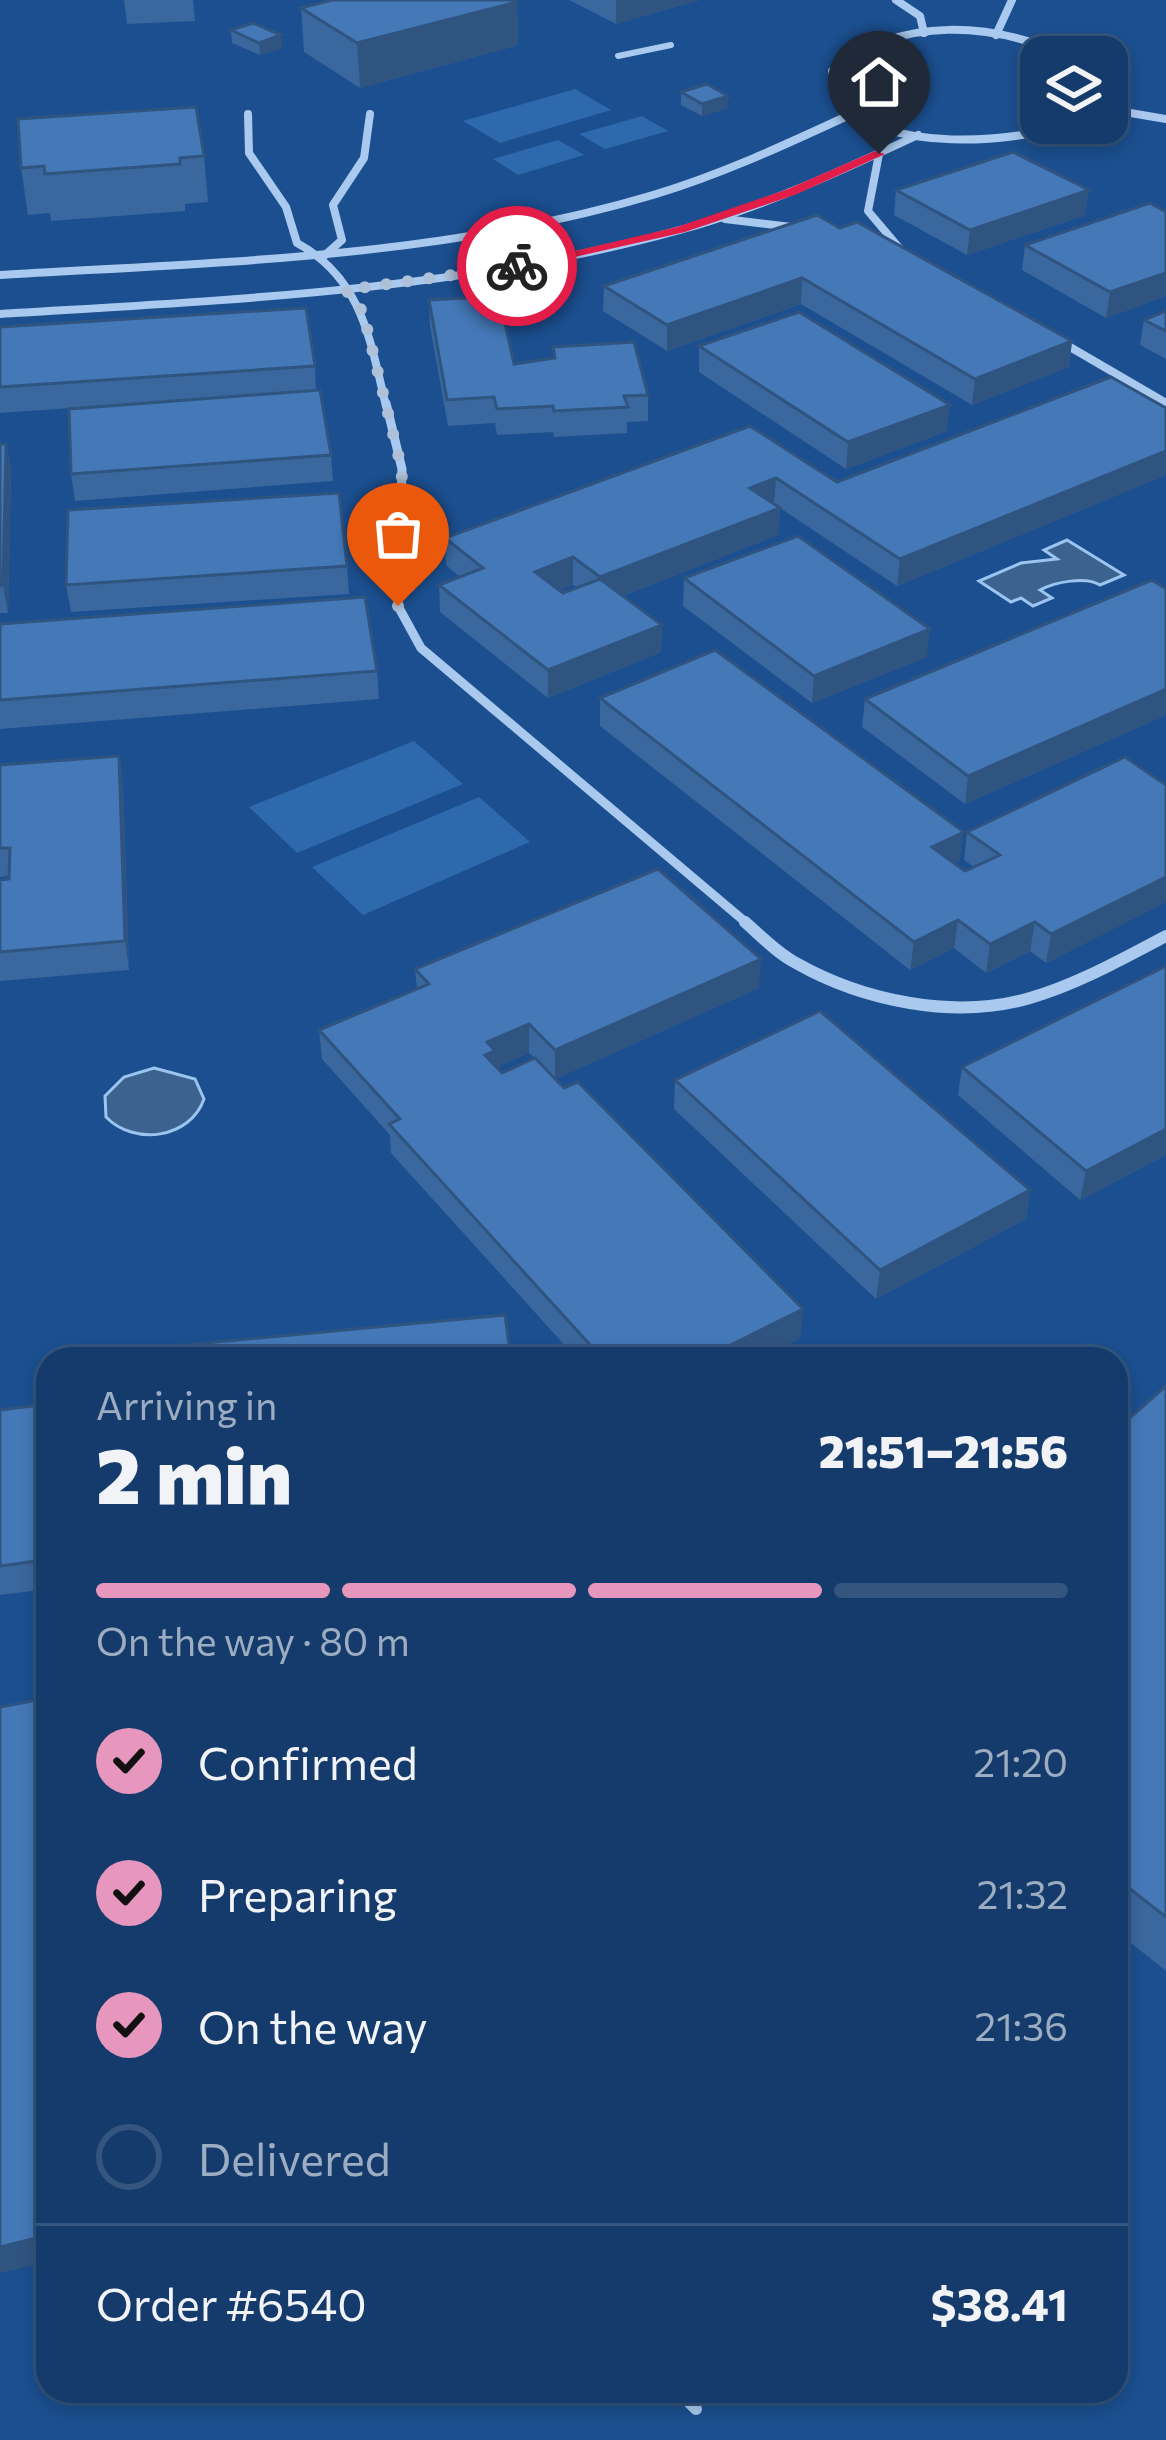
<!DOCTYPE html>
<html lang="en">
<head>
<meta charset="utf-8">
<style>
	body { margin:0; font-family:Commissioner,sans-serif; background:#1d4271; color:#f1f3f6; height:100vh; display:flex; flex-direction:column; font-size:45px; white-space:nowrap }
	* { box-sizing:border-box; margin:0 }
	p { font-size:39px; color:#9dadc1 }
	.icon { flex:none; width:66px; height:66px; fill:none; stroke:currentColor; stroke-width:2; stroke-linecap:round; stroke-linejoin:round }
	.map { position:relative; flex:1; overflow:hidden }
	.drawer { position:absolute; left:36px; top:1347px; width:1092px; height:1056px; display:flex; flex-direction:column; background:#143b6b; border-radius:36px; box-shadow:0 6px 18px #0003,0 0 0 3px #33557e }
	.drawer>* { flex:none }
	.buttons { position:absolute; left:1020px; top:36px; display:grid; gap:24px }
	.buttons a { display:grid; place-items:center; width:108px; height:108px; border-radius:24px; background:#143b6b; box-shadow:0 6px 18px #0003,0 0 0 3px #33557e; font-size:60px }
	.pin { position:absolute; display:grid; place-items:center; width:102px; height:102px; color:#fff; margin:-123px -51px; border-radius:50% 50% 50% 0; rotate:-45deg; box-shadow:0 0 12px #0007 }
	.pin .icon { rotate:45deg }
	.courier { position:absolute; display:grid; place-items:center; width:120px; height:120px; margin:-60px; border:9px solid #e11d48; border-radius:50%; background:#fff; color:#222; box-shadow:0 3px 15px #0007 }
	.head em { font-style:normal; font-weight:800 }
	.head div { display:flex; flex-direction:column-reverse }
	.head { display:flex; align-items:center; justify-content:space-between; height:204px; padding:0 60px }
	h1 { font-size:78px; font-weight:800; line-height:90px }
	.bar { display:grid; grid-template-columns:repeat(4,1fr); gap:18px 12px; align-content:center; height:144px; padding:0 60px }
	.bar i { height:15px; border-radius:9px; background:#33557e }
	.bar .selected { background:#e797bd }
	.bar p { grid-column:span 4 }
	.line { display:flex; align-items:center; gap:30px; padding:0 60px; border-top:3px solid #33557e }
	.line div { flex:1 }
	ol { padding:0 60px; list-style:none }
	li { display:flex; align-items:center; gap:36px; height:132px }
	li p { margin-inline-start:auto }
	li .icon { padding:12px; border-radius:50%; background:#e797bd; color:#111; stroke-width:4 }
	li:last-child { color:#9dadc1 }
	li i { width:66px; height:66px; border:6px solid #33557e; border-radius:50% }
	.map>svg:first-child { display:block }
</style>
</head>
<body>
<div class="map">
<svg width="1166" height="2440" viewBox="0 0 1166 2440">
	<rect width="100%" height="100%" fill="#1b4f8f"/>
	<!-- green -->
	<g fill="#2e69ad">
		<polygon points="575,89 611,110 500,143 463,121"/>
		<polygon points="642,116 668,131 605,149 579,134"/>
		<polygon points="558,140 584,155 518,175 493,159"/>
		<polygon points="414,741 463,784 297,853 249,807"/>
		<polygon points="479,797 530,842 363,915 312,867"/>
	</g>
	<!-- water -->
	<g fill="#3c6290" stroke="#9cc4f0" stroke-width="3">
		<path d="M1067,540L1124,575L1100,585C1086,576 1055,582 1040,590L1052,598L1033,606L1021,598L1011,602L979,581L1021,563L1057,559L1044,550Z"/>
		<path d="M154,1068L195,1079L204,1099C190,1139 134,1146 106,1117L105,1096L124,1077Z"/>
	</g>
	<g fill="none" stroke-linecap="round" stroke-linejoin="round">
		<!-- service-far1 -->
		<polyline stroke="#a9c9ee" stroke-width="6" points="618,56 671,45"/>
		<!-- service -->
		<polyline stroke="#a9c9ee" stroke-width="12" points="678,2391 696,2409"/>
		<!-- minor-far2 -->
		<g stroke="#a9c9ee" stroke-width="8">
			<polyline points="896,0 920,16 924,33"/>
			<polyline points="996,35 1012,0"/>
			<path d="M1071,57C993,22 901,15 832,71C834,79 836,91 840,98C879,156 1020,142 1075,123"/>
			<polyline points="1107,109 1166,119"/>
			<path d="M248,114L249,153L286,207L297,243C362,278 370,340 386,406"/>
			<polyline points="879,154 868,211 901,250"/>
			<polyline points="725,219 800,228"/>
			<polyline points="324,256 342,240 333,205 364,158 370,114"/>
			<path d="M0,275C218,262 442,258 653,195C723,174 789,143 856,112"/>
			<path d="M0,314C228,300 459,291 680,230C763,207 841,171 918,135"/>
			<polyline points="1058,340 1166,403"/>
		</g>
		<!-- minor-far1 -->
		<polyline stroke="#a9c9ee" stroke-width="9" points="386,403 402,469 398,606 421,648 749,925"/>
		<!-- minor -->
		<path stroke="#a9c9ee" stroke-width="12" d="M745,922C761,936 777,953 796,963C863,1001 955,1020 1030,998C1078,984 1122,959 1166,936"/>
	</g>
	<!-- wall -->
	<g fill="#3a679d" fill-rule="evenodd">
		<polygon points="124,0 193,0 195,21 127,24"/>
		<polygon points="569,0 699,0 616,24"/>
		<polygon points="517,2 518,45 360,88 304,52 301,8"/>
		<polygon points="231,30 282,48 260,55 232,43"/>
		<polygon points="681,92 728,108 702,116 681,105"/>
		<polygon points="204,156 208,202 185,204 185,211 51,221 50,213 28,215 21,168"/>
		<polygon points="896,190 1085,215 967,255 894,215"/>
		<polygon points="1166,212 1166,296 1106,318 1022,270 1025,245"/>
		<polygon points="840,228 1072,341 1069,367 972,405 801,304 667,351 603,311 604,286"/>
		<polygon points="429,300 514,364 553,358 553,347 648,395 648,421 627,422 627,433 554,437 553,432 497,435 495,423 448,426 430,326"/>
		<polygon points="1166,311 1166,359 1140,345 1144,320"/>
		<polygon points="0,327 315,366 316,391 331,455 333,481 75,501 71,474 114,405 0,413"/>
		<polygon points="699,346 947,431 846,469 699,372"/>
		<path d="M1166,408V475L897,586L780,508L778,535L623,596L662,625L661,652L548,698L440,612L439,585L460,577L446,565L445,538L750,426L837,482ZM573,585L578,588L563,593L559,590Z"/>
		<polygon points="0,444 6,444 11,470 8,613 0,613"/>
		<polygon points="347,566 349,594 71,612 66,585"/>
		<polygon points="684,578 927,657 812,703 683,606"/>
		<polygon points="1166,589 1166,715 965,804 862,727 865,699"/>
		<polygon points="0,624 377,671 379,699 0,729"/>
		<polygon points="600,698 960,860 954,863 965,871 974,867 964,860 967,832 1166,785 1166,902 1046,963 1030,951 986,973 954,948 910,970 600,726"/>
		<polygon points="119,756 123,784 129,970 0,981 0,880 9,879 9,876 0,877 0,765"/>
		<polygon points="1166,966 1166,1155 1080,1200 958,1095 962,1067"/>
		<path d="M415,969L759,988L555,1079L801,1338L758,1359H577L391,1153L390,1135L322,1059L319,1030L417,989ZM529,1053L535,1058L502,1073L497,1067Z"/>
		<polygon points="675,1080 1030,1190 1026,1219 876,1299 674,1109"/>
		<polygon points="1166,1386 1166,1971 1116,1931 1116,1430"/>
		<polygon points="48,1404 48,1589 0,1595 0,1410"/>
	</g>
	<!-- shaded-wall -->
	<g fill="#305480">
		<polygon points="616,0 699,0 616,24"/>
		<polygon points="517,2 518,45 360,88 357,43"/>
		<polygon points="281,35 282,48 260,55 259,43"/>
		<polygon points="728,96 728,108 702,116 702,104"/>
		<polygon points="1089,190 1085,215 967,255 970,230"/>
		<polygon points="1166,273 1166,296 1106,318 1110,292"/>
		<polygon points="802,278 801,304 667,351 667,325"/>
		<polygon points="1072,341 1069,367 972,405 975,379"/>
		<polygon points="950,405 947,431 846,469 848,442"/>
		<polygon points="6,444 11,470 8,613 3,585"/>
		<polygon points="1166,451 1166,475 897,586 900,559"/>
		<polygon points="776,478 774,504 750,488"/>
		<polygon points="780,508 778,535 600,605 600,577"/>
		<polygon points="573,557 573,585 535,599 535,572"/>
		<polygon points="662,625 661,652 548,698 548,670"/>
		<polygon points="930,629 927,657 812,703 814,676"/>
		<polygon points="1166,689 1166,715 965,804 968,776"/>
		<polygon points="119,756 123,784 129,970 125,941"/>
		<polygon points="964,832 960,860 929,875 932,847"/>
		<polygon points="1166,877 1166,902 1046,963 1051,934"/>
		<polygon points="958,920 954,948 910,970 914,942"/>
		<polygon points="1035,922 1030,951 986,973 990,944"/>
		<polygon points="761,959 759,988 555,1079 555,1050"/>
		<polygon points="529,1024 529,1053 496,1068 486,1084 487,1042"/>
		<polygon points="1166,1129 1166,1155 1080,1200 1086,1171"/>
		<polygon points="1030,1190 1026,1219 876,1299 880,1270"/>
		<polygon points="803,1309 801,1338 758,1359 703,1359"/>
		<polygon points="48,1555 48,1582 43,1560"/>
		<polygon points="48,2235 48,2262 0,2273 0,2247"/>
	</g>
	<!-- building -->
	<g fill="#4478b7" stroke="#305480" stroke-width="3">
		<polygon points="332,0 514,0 517,2 357,43 301,8"/>
		<polygon points="253,23 281,35 259,43 231,30"/>
		<polygon points="707,84 728,96 702,104 681,92"/>
		<polygon points="196,107 204,156 180,158 180,164 45,174 44,166 21,168 18,119"/>
		<polygon points="1013,152 1089,190 970,230 896,190"/>
		<polygon points="1150,203 1166,212 1166,273 1110,292 1025,245"/>
		<polygon points="817,215 840,228 857,222 1072,341 975,379 802,278 667,325 604,286"/>
		<polygon points="499,296 514,364 555,358 553,347 634,342 648,395 624,396 628,407 554,411 553,406 497,409 494,397 447,400 429,300"/>
		<polygon points="306,308 315,366 0,387 0,327"/>
		<polygon points="1166,311 1166,331 1144,320"/>
		<polygon points="799,312 950,405 848,442 699,346"/>
		<polygon points="1111,377 1166,408 1166,451 900,559 776,478 750,488 780,508 600,577 573,557 535,572 563,593 600,579 662,625 548,670 439,585 483,568 445,538 750,426 837,482"/>
		<polygon points="320,390 331,455 71,474 69,409"/>
		<polygon points="0,444 6,444 3,585 0,586"/>
		<polygon points="339,493 347,566 66,585 68,510"/>
		<polygon points="798,536 930,629 814,676 684,578"/>
		<polygon points="1152,580 1166,589 1166,689 968,776 865,699"/>
		<polygon points="365,597 377,671 0,700 0,624"/>
		<polygon points="715,650 964,832 932,847 965,871 1000,855 967,832 1125,757 1166,785 1166,877 1051,934 1035,922 990,944 958,920 914,942 600,698"/>
		<polygon points="119,756 125,941 0,952 0,880 9,879 10,848 0,848 0,765"/>
		<polygon points="658,869 761,959 555,1050 529,1024 487,1042 495,1051 485,1055 502,1073 535,1058 564,1088 578,1082 803,1309 703,1359 603,1359 389,1124 400,1119 319,1030 429,984 415,969"/>
		<polygon points="1166,966 1166,1129 1086,1171 962,1067"/>
		<polygon points="820,1011 1030,1190 880,1270 675,1080"/>
		<polygon points="505,1315 511,1359 153,1359 152,1348"/>
		<polygon points="1166,1386 1166,1917 1116,1878 1116,1430"/>
		<polygon points="48,1404 48,1555 43,1560 0,1566 0,1410"/>
		<polygon points="48,1698 48,2235 0,2247 0,1707"/>
	</g>
	<!-- route -->
	<polygon fill="#e11d48" points="875,151 885,154 797,194 685,232 517,270 511,266 677,227 788,189"/>
	<g fill="none" stroke-linecap="round" stroke-linejoin="round">
		<!-- done -->
		<polyline stroke="#afc1d8" stroke-width="12" stroke-dasharray="0 21.6" points="398,606 402,470 363,312 346,290 517,266"/>
	</g>
</svg>
<div class="buttons">
<a><svg class="icon" aria-label="layers" viewBox="0 0 24 24"><path d="M12 4l9 5-9 5-9-5zM3 14l9 5 9-5"/></svg></a>
</div>
<div class="pin" style="left:398px;top:606px;background:#ea580c"><svg class="icon" aria-label="bag" viewBox="0 0 24 24"><path d="M5 8h14l-1 12H6zM9 8a3 3 0 0 1 6 0"/></svg></div>
<div class="pin" style="left:879px;top:154px;background:#1f2937"><svg class="icon" aria-label="home" viewBox="0 0 24 24"><path d="M3 11l9-7 9 7M6 9v11h12V9"/></svg></div>
<div class="courier" style="left:517px;top:266px"><svg class="icon" aria-label="bike" viewBox="0 0 24 24"><circle cx="6" cy="16" r="4"/><circle cx="18" cy="16" r="4"/><path d="M6 16l4-8h5l3 8M10 8l3 8H6M13 5h3"/></svg></div>
<section class="drawer">
<div class="head"><div><h1>2 min</h1><p>Arriving in</p></div><em>21:51–21:56</em></div>
<div class="bar"><i class="selected"></i><i class="selected"></i><i class="selected"></i><i></i><p>On the way · 80 m</p></div>
<ol>
<li><svg class="icon" aria-label="check" viewBox="0 0 24 24"><path d="M5 12l5 5 9-10"/></svg>Confirmed<p>21:20</p></li>
<li><svg class="icon" aria-label="check" viewBox="0 0 24 24"><path d="M5 12l5 5 9-10"/></svg>Preparing<p>21:32</p></li>
<li><svg class="icon" aria-label="check" viewBox="0 0 24 24"><path d="M5 12l5 5 9-10"/></svg>On the way<p>21:36</p></li>
<li><i></i>Delivered</li>
</ol>
<div class="line" style="height:156px"><div>Order #6540</div><b>$38.41</b></div>
</section>
</div>
</body>
</html>
